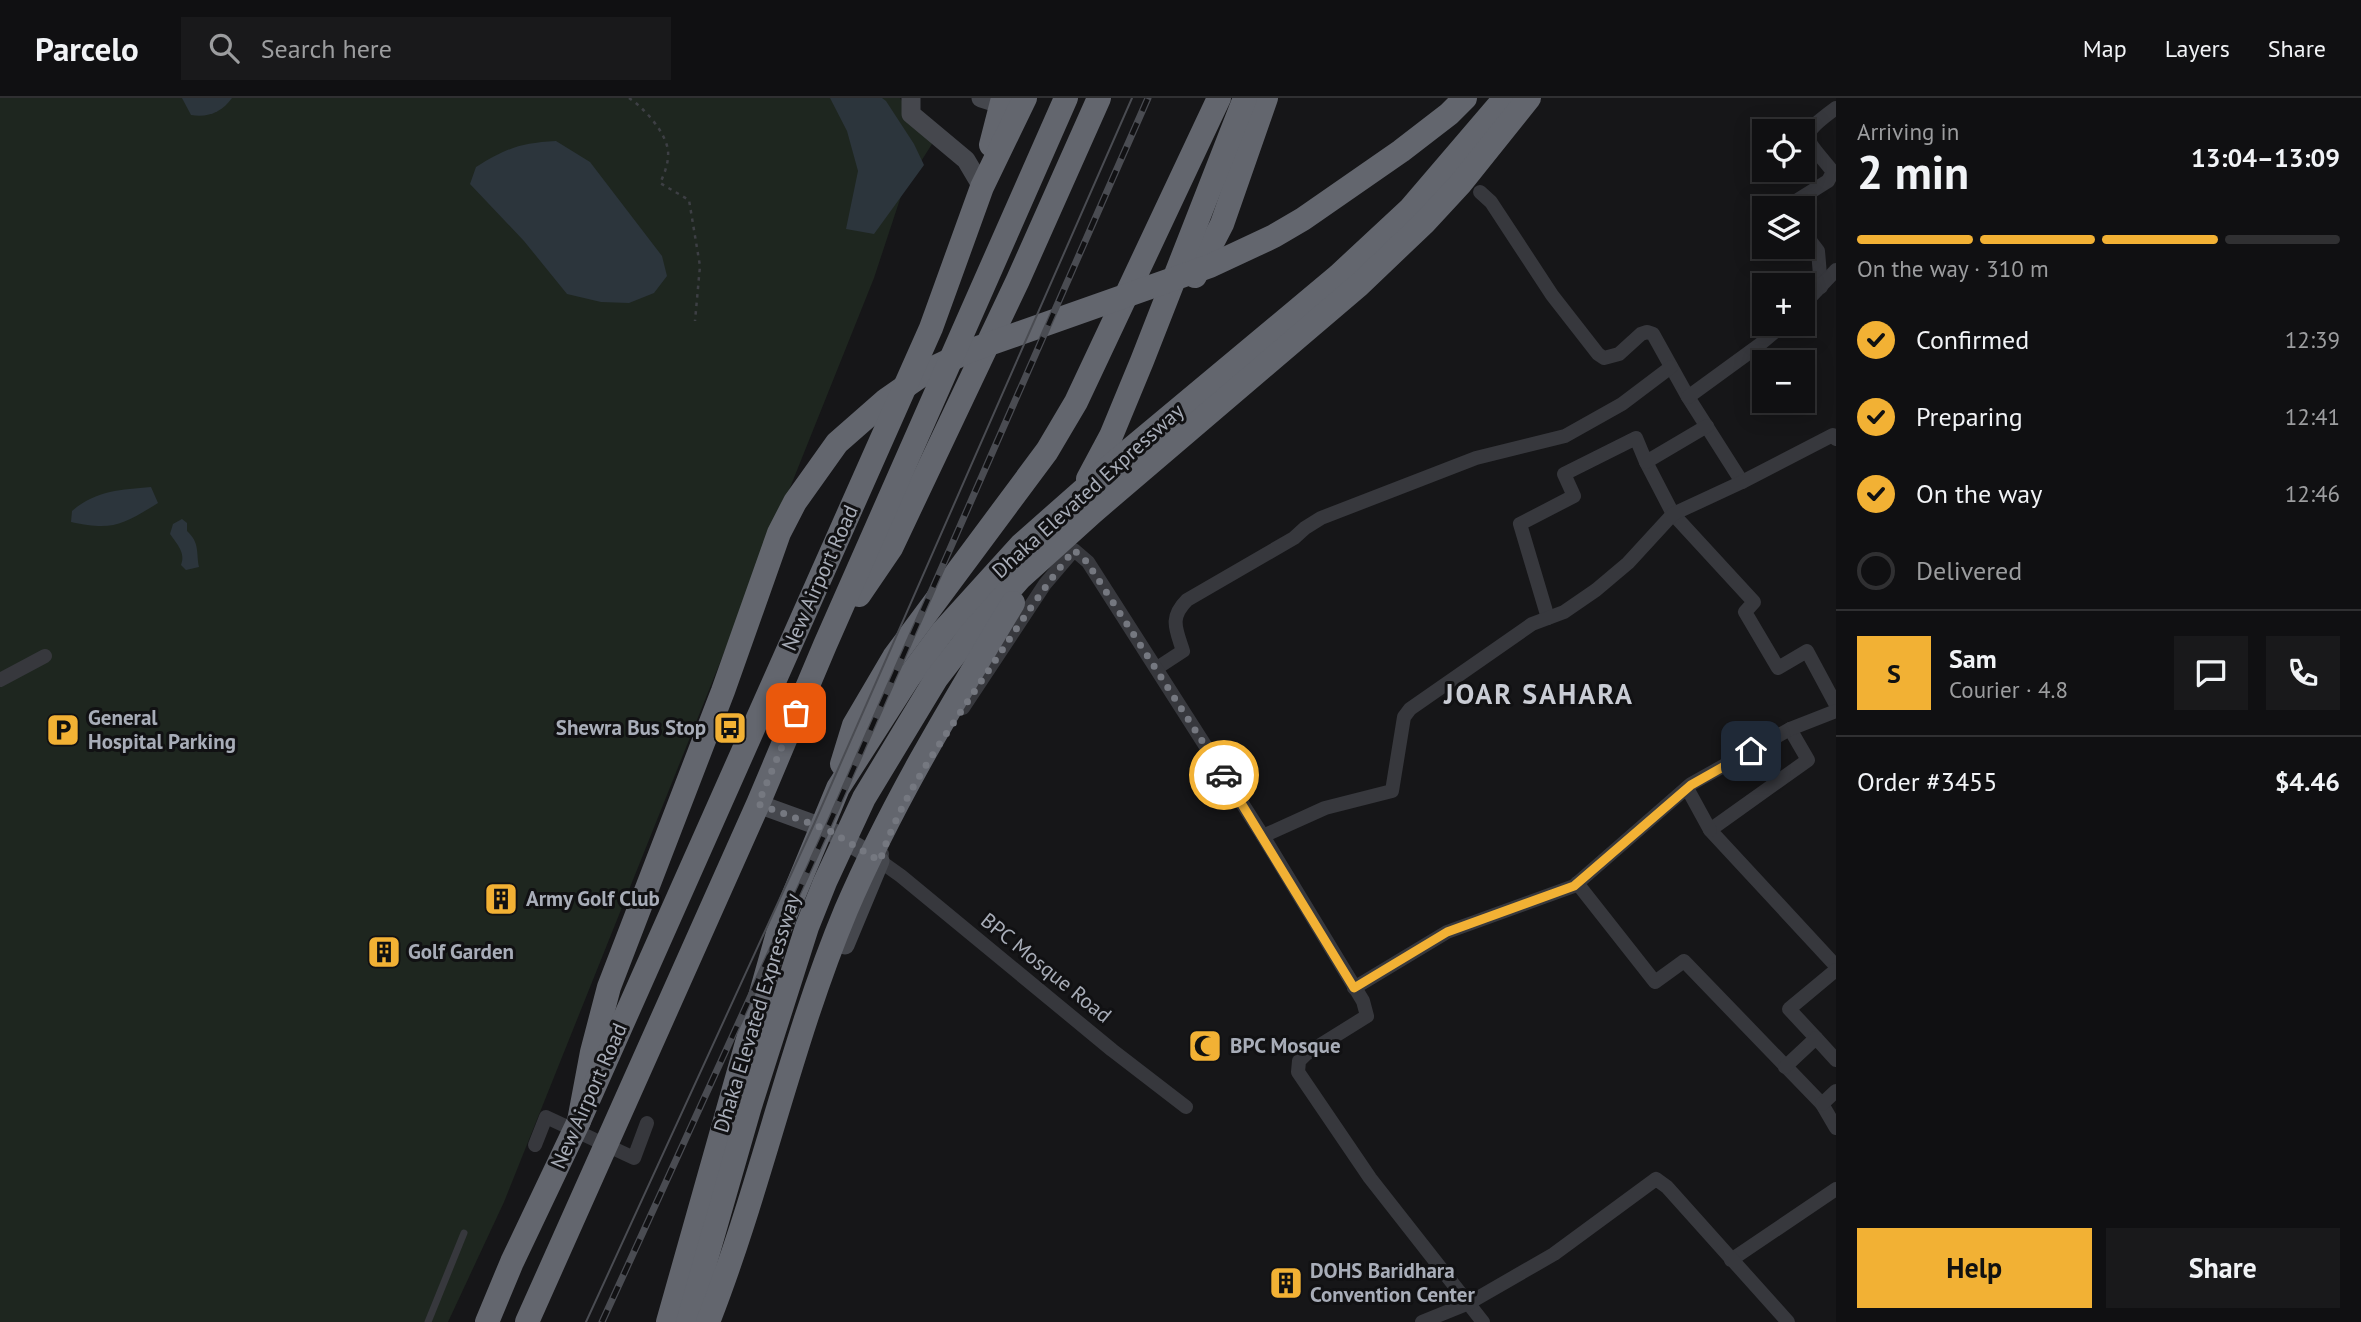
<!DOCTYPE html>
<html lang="en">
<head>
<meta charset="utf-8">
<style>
	body { margin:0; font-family:"PT Sans",sans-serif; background:#19191b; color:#f1f3f6; height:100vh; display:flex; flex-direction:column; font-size:26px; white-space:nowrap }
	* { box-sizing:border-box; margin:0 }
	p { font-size:23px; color:#9c9d9f }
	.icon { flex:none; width:38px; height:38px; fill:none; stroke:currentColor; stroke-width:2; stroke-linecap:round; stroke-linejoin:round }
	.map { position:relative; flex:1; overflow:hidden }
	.details { display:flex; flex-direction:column; background:#101012; width:525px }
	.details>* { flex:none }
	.fabs { position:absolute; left:1752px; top:21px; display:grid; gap:14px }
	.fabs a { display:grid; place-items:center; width:63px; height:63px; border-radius:0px; background:#101012; box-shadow:0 4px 18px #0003,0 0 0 2px #303032; font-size:35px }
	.pin { position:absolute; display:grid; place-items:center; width:60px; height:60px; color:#fff; margin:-30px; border-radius:14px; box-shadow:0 4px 10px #0006 }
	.courier { position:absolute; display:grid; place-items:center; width:70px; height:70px; margin:-35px; border:5px solid #f2b134; border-radius:50%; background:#fff; color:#222; box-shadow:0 2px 9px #0007 }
	.overview em { font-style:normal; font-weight:700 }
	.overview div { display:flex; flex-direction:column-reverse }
	.overview { display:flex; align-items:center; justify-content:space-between; height:119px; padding:0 21px }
	h1 { font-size:46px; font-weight:700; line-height:52px }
	.bar { display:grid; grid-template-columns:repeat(4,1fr); gap:10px 7px; align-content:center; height:84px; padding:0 21px }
	.bar i { height:9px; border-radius:5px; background:#303032 }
	.bar .active { background:#f2b134 }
	.bar p { grid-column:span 4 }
	.line { display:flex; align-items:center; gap:18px; padding:0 21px; border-top:2px solid #303032 }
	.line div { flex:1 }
	.round { display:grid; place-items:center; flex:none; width:74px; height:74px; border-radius:0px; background:#19191b }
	ol { padding:0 21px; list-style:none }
	li { display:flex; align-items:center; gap:21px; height:77px }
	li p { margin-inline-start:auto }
	li .icon { padding:7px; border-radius:50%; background:#f2b134; color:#111; stroke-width:4 }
	li:last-child { color:#9c9d9f }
	li i { width:38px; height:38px; border:4px solid #303032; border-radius:50% }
	.button { display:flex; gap:14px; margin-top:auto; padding:14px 21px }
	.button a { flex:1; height:80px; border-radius:0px; background:#f2b134; color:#111; font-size:28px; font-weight:700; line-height:80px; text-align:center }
	.button a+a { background:#19191b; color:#f1f3f6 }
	header { display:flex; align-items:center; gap:42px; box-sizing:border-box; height:98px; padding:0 35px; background:#101012; border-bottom:2px solid #303032 }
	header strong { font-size:33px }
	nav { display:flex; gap:38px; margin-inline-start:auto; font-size:24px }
	.search { width:490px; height:63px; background:#19191b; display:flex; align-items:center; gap:18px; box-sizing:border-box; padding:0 24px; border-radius:0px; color:#9c9d9f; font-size:26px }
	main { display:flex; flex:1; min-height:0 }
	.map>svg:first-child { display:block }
</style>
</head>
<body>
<header>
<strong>Parcelo</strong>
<div class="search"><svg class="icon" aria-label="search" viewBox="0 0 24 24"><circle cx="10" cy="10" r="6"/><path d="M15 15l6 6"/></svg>Search here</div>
<nav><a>Map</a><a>Layers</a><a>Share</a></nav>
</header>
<main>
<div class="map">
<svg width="1836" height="1224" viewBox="0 0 1836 1224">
	<rect width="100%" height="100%" fill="#161618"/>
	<!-- green -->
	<polygon fill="#1e261f" points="0,0 900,0 932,46 903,92 874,180 504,1104 448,1224 0,1224"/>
	<!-- water -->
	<g fill="#2c353c">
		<path d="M182,0H232C222,14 208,20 191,17Z"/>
		<polygon points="830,0 882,0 886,3 914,46 924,67 874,136 846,131 858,73 847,33"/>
		<path d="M556,43L590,64L662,158L667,178L654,195L629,205L601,204L567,196L524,143L470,86L476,69C507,50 520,45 556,43Z"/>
		<path d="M151,389L158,405C122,427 113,433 71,424L72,413C96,392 121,392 151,389Z"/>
		<path d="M182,421L187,425V433C200,445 196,454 199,469L186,472L181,467C186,455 177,446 170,436L173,426Z"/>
	</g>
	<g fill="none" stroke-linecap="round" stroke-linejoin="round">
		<!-- path -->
		<path stroke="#3d3f44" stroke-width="2.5" stroke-dasharray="3.5 5" stroke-linecap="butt" d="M629,0C644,10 666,34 668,53C669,63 665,75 660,85L689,102L700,168L695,223"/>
		<!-- lane -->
		<polyline stroke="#37383d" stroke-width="7" points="428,1224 464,1135"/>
		<!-- street -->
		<g stroke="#37383d" stroke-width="14">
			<polyline points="1480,94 1491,104 1552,197 1598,256 1604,260 1619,256 1641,236 1647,234 1653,236 1688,299 1742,384"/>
			<path d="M1785,110L1828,83L1833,74C1805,38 1795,40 1836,10"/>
			<polyline points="1802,132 1818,153 1821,189"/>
			<polyline points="1802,208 1836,172"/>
			<polyline points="1688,299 1758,248 1784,226"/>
			<polyline points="1646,364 1673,416 1754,504 1745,514 1778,570 1807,553 1836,607"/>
			<polyline points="1548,520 1520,426 1574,398 1564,376 1636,340 1646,364 1707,328"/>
			<path d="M1157,570L1183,553C1176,531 1169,520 1187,502L1294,440L1305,430L1321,420L1476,360L1565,338L1622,306L1671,269"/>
			<polyline points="0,582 45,558"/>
			<polyline points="963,610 1045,486 1074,452 1088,464 1263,738 1363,903 1367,918 1306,956 1299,963 1298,974 1370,1080 1483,1224"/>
			<polyline points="1790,631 1808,662 1710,732 1836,868"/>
			<polyline points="1687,690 1710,732"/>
			<polyline points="1263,738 1325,710 1392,693 1404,619 1410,611 1532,526 1564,514 1596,492 1628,465 1673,416 1742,384 1833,337 1836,341"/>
			<polyline points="882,756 880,763 901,778 1112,952 1186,1009"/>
			<polyline points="1577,785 1655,884 1684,863 1822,1006 1836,1030"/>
			<polyline points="1354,890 1447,834 1574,788 1691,686 1790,631 1836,613"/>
			<polyline points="1816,940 1789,911 1836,872"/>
			<polyline points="1785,969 1816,940 1836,962"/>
			<polyline points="1822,1006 1836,993"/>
			<polyline points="535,1047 546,1019 634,1060 647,1025"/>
			<polyline points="1731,1162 1836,1091"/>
			<polyline points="1422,1224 1469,1205 1554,1156 1656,1081 1667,1089 1788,1224"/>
		</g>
		<!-- secondary -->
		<g stroke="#45474d" stroke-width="19">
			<polyline points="911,0 911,16 966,62 982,89"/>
			<polyline points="981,0 1000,6"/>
			<polyline points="758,706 827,731 880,763 845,847"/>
		</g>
		<!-- highway -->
		<g stroke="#63666e" stroke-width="24">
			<polyline points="991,47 1003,0"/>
			<polyline points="1195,178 1222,126 1266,0"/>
			<polyline points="1088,381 1111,338 1142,263 1245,0"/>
			<polyline points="859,497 891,450 1018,182 1099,0"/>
			<polyline points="842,666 854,627 894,559 1047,353 1076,304 1219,0"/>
			<polyline points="579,1023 592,954 609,889 723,593 779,435 795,404 837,345 886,302 929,272 969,253 1210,168 1274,138 1303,121 1401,53 1449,16 1465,0"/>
			<polyline points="487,1224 512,1164 579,1023 931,230 982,89 1025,0"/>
			<polyline points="527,1224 758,706 825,547 1066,0"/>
			<polyline points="668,1224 778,835 838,690 909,579 943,533 1021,447 1114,365 1338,178 1410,111 1505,0"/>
			<polyline points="688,1224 750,1008 807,829 825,784 864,700 936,581 969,538 1020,480 1093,414 1359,187 1424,125 1461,85 1529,0"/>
			<path d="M708,1224C761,1089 790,946 846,812C892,705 953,605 1013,505"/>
		</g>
		<!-- tram -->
		<polyline stroke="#4a4c52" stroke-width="2" points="586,1224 814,726 1132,0"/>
		<defs>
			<polyline id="rail" points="602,1224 827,731 1148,0"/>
		</defs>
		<!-- rail casing -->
		<use href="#rail" stroke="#4a4c52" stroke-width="7"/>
		<!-- rail -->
		<use href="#rail" stroke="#111113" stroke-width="4.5" stroke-dasharray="13" stroke-linecap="butt"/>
	</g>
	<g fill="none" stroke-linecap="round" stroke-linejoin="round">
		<!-- done -->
		<path stroke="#757880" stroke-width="7" stroke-dasharray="0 12.6" d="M796,615L758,706L828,732L880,763C899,702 941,644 976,591C1008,544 1038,496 1074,452L1087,464L1224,677"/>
		<!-- route -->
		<polyline stroke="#f2b134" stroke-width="9" points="1224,677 1354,890 1447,834 1574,788 1691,687 1751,653"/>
	</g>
	<!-- icons -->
	<defs>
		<symbol id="bus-square" viewBox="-11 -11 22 22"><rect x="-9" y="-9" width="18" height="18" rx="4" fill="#f2b134" stroke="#111113"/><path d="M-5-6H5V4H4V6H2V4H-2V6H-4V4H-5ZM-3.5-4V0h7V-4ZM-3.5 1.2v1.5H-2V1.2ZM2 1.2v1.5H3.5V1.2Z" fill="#111"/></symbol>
		<symbol id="parking-square" viewBox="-11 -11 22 22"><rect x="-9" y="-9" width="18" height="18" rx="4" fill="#f2b134" stroke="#111113"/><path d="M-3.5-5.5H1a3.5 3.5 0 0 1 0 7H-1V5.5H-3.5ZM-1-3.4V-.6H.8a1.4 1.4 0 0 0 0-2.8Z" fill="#111"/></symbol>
		<symbol id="building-square" viewBox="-11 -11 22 22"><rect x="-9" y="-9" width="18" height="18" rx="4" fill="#f2b134" stroke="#111113"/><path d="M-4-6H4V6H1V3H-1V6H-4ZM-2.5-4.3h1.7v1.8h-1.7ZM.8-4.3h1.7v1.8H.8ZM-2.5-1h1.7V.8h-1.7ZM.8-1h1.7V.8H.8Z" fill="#111"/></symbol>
		<symbol id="mosque-square" viewBox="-11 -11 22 22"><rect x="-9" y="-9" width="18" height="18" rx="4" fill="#f2b134" stroke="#111113"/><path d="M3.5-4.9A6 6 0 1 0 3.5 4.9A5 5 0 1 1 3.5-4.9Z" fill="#111"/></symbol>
	</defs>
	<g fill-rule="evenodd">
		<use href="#bus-square" x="711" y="611" width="38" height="38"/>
		<use href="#parking-square" x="44" y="613" width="38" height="38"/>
		<use href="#building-square" x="482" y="782" width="38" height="38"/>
		<use href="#building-square" x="365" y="835" width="38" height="38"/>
		<use href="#mosque-square" x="1186" y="929" width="38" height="38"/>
		<use href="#building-square" x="1267" y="1166" width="38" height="38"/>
	</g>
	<g text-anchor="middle" stroke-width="6" stroke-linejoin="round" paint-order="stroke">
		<!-- street labels -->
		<g font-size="21" fill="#a8adb8" stroke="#111113">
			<text transform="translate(1088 393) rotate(-42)" y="7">Dhaka Elevated Expressway</text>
			<text transform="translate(820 480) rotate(-66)" y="7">New Airport Road</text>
			<text transform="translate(1046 870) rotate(39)" y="7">BPC Mosque Road</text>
			<text transform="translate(757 915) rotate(-73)" y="7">Dhaka Elevated Expressway</text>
			<text transform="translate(589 998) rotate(-66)" y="7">New Airport Road</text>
		</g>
		<!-- poi labels -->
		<g font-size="21" font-weight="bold" fill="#a8adb8" stroke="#111113" text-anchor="start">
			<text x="88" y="627">General<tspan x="88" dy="24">Hospital Parking</tspan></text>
			<text x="706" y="637" text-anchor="end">Shewra Bus Stop</text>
			<text x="526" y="808">Army Golf Club</text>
			<text x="408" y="861">Golf Garden</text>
			<text x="1230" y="955">BPC Mosque</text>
			<text x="1310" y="1180">DOHS Baridhara<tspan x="1310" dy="24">Convention Center</tspan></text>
		</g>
		<!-- district labels -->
		<g font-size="28" font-weight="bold" letter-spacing="2" fill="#c9ccd4" stroke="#111113">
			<text x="1539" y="606">JOAR SAHARA</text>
		</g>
	</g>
</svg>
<div class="fabs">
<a><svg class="icon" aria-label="locate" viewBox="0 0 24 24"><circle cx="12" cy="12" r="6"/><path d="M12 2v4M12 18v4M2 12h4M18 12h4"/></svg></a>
<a><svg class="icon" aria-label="layers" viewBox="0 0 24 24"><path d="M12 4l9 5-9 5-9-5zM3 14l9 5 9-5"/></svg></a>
<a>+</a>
<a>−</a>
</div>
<div class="pin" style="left:796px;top:615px;background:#ea580c"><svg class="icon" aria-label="bag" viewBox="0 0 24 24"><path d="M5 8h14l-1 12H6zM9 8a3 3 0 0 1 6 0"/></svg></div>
<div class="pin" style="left:1751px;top:653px;background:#1f2937"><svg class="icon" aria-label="home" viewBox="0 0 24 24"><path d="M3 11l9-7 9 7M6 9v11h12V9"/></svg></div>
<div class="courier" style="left:1224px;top:677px"><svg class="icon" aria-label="car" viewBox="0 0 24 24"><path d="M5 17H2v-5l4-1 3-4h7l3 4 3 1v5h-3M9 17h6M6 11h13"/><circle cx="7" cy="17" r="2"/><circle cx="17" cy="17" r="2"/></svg></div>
</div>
<section class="details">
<div class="overview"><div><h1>2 min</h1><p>Arriving in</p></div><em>13:04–13:09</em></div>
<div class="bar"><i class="active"></i><i class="active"></i><i class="active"></i><i></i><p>On the way · 310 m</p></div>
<ol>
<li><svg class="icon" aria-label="check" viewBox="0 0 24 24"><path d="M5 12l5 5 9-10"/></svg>Confirmed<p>12:39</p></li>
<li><svg class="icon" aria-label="check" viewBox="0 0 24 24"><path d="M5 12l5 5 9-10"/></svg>Preparing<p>12:41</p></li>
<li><svg class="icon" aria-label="check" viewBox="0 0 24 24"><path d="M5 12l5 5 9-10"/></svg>On the way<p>12:46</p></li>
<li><i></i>Delivered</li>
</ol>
<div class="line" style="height:126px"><b class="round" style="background:#f2b134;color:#111">S</b><div><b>Sam</b><p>Courier · 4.8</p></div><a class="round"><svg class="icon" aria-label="chat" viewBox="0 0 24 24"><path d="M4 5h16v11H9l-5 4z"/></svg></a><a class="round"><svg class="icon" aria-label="phone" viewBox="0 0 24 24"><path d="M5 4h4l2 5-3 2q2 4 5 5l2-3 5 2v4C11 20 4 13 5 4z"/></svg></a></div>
<div class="line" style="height:91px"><div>Order #3455</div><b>$4.46</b></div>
<div class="button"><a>Help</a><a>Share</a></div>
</section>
</main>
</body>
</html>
